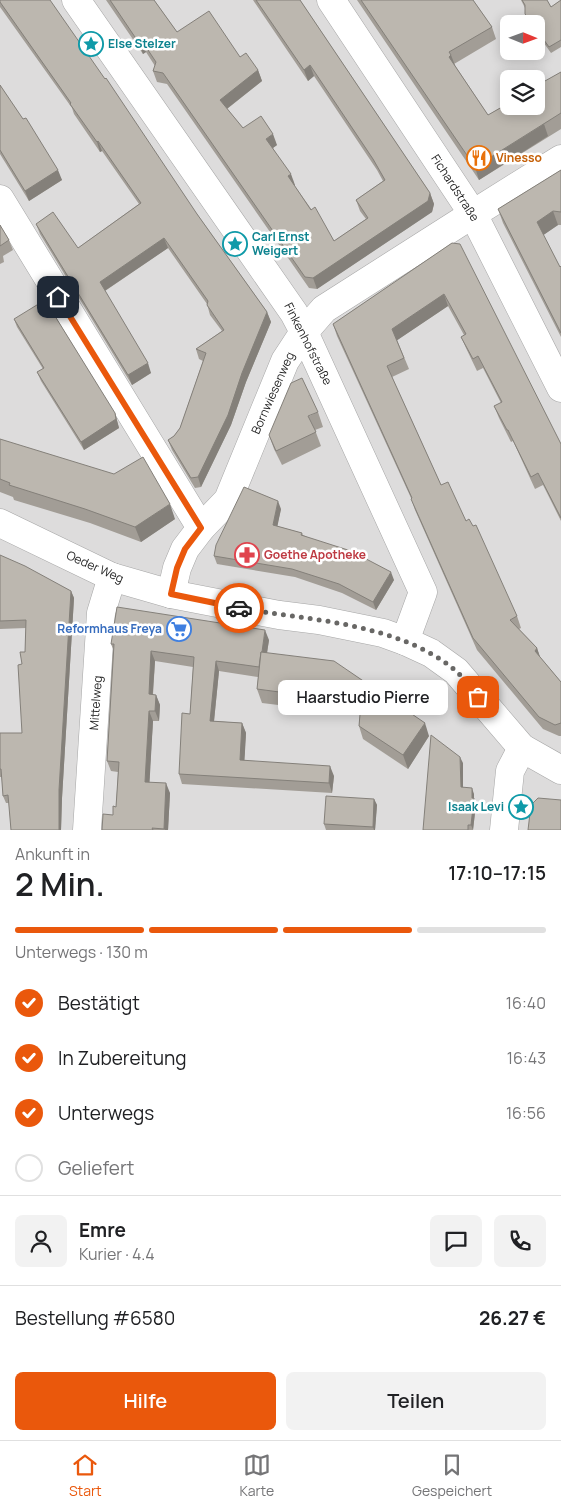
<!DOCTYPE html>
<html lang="de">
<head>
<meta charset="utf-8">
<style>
	body { margin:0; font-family:Manrope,sans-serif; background:#f2f2f2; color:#202124; height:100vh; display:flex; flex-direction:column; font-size:19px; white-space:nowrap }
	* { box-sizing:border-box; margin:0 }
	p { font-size:16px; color:#757577 }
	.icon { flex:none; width:28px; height:28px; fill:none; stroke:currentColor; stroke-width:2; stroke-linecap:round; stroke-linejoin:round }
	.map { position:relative; height:830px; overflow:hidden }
	.drawer { display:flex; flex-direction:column; background:#fff; flex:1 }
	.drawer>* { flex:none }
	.needle { width:32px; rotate:91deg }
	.controls { position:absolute; left:500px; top:15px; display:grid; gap:10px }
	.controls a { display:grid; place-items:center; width:45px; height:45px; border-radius:8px; background:#fff; box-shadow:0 2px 12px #0003; font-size:25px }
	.pin { position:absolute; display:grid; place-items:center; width:42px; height:42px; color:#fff; margin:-21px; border-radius:10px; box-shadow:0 2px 8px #0006 }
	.courier { position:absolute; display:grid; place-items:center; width:50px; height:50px; margin:-25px; border:4px solid #ea580c; border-radius:50%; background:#fff; color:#222; box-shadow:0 1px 6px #0007 }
	.bubble { position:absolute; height:35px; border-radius:8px; background:#fff; box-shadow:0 2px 12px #0003; font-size:16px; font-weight:600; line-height:35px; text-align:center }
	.overview em { font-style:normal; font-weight:600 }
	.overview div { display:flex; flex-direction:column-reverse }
	.overview { display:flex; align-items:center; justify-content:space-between; height:85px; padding:0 15px }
	h1 { font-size:32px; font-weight:600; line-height:38px }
	.bar { display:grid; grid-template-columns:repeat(4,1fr); gap:8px 5px; align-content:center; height:60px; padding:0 15px }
	.bar i { height:6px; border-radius:4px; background:#e0e0e0 }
	.bar .selected { background:#ea580c }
	.bar p { grid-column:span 4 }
	.line { display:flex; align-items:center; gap:12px; padding:0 15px; border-top:1px solid #e0e0e0 }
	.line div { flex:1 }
	.round { display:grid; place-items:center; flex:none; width:52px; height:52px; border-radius:8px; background:#f2f2f2 }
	ol { padding:0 15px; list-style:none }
	li { display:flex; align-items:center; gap:15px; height:55px }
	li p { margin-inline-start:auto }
	li .icon { padding:5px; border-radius:50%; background:#ea580c; color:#fff; stroke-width:4 }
	li:last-child { color:#757577 }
	li i { width:28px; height:28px; border:2px solid #e0e0e0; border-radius:50% }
	.cta { display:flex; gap:10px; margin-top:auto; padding:10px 15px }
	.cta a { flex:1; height:58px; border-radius:8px; background:#ea580c; color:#fff; font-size:20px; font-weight:600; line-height:58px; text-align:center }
	.cta a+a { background:#f2f2f2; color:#202124 }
	.tabs { display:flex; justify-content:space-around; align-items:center; height:70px; border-top:1px solid #e0e0e0; background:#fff; font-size:14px; color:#757577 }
	.tabs a { display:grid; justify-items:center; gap:2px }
	.tabs .selected { color:#ea580c }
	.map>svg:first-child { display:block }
</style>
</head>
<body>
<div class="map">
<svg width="561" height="830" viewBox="0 0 561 830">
	<rect width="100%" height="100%" fill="#f0eee6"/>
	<!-- residential -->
	<path fill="#dddcdc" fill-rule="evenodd" d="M0,0H561V830H0ZM509,24H536V51H509ZM509,79H536V106H509Z"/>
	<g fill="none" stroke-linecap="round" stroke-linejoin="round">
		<defs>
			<g id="minor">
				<polyline points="76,0 294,313 304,332 423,592 405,641"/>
				<polyline points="331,0 473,214 561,388"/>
				<polyline points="0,199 201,528"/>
				<polyline points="0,523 112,577 171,594 279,615 319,620 383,633 405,641 431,653 456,671 522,748 561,770"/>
				<polyline points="171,594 177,568 185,549 201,528 228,500 285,361 304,332 324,309 473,214 561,159"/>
				<polyline points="87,830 101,613 112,577"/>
				<polyline points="504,830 510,771 522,748"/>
			</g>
		</defs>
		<!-- minor casing -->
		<use href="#minor" stroke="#a6a6a6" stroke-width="29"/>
		<!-- minor -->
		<use href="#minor" stroke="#fff" stroke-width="28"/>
	</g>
	<!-- wall -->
	<g fill="#a29d96">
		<polygon points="0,0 197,214 267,312 271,322 246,382 231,425 201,487 195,488 172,450 168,440 174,436 180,428 203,361 199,359 196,349 222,331 210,315 207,304 168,248 105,291 151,373 132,385 40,234 36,224 78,248 139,204 102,151 100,152 74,114 72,108 0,7"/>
		<polygon points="106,0 154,0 177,32 240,57 258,70 262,81 227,109 243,128 277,145 273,148 294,185 334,241 366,219 360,211 356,200 383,181 377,170 314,76 308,81 253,0 300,0 430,193 434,204 432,212 317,289 309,288 167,84 157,82 153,71 155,66 146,52 143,54"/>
		<polygon points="357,0 473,0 492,27 496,39 454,64 488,115 561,72 561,129 479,180"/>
		<polygon points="521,0 547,0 551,7 561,0 561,47 551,53 536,32 536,24 530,24 525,14 525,8"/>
		<polygon points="0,85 62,180 29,201 0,154"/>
		<polygon points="561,170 561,225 558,225 543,235 560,267 561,266 561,337 503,223 498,209"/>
		<polygon points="0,225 9,240 13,250 3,256 4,262 0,264"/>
		<polygon points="452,243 561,444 561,521 543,485 535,489 513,441 511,442 499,418 494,406 501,403 483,368 477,371 466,348 461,337 464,335 448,306 397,340 409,369 392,377 441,485 466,521 517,616 521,628 519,629 537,648 540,657 561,682 561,736 559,736 543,729 477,650 415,510 411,498 337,336 333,324"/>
		<polygon points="14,319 115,413 119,428 84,450 41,381 37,372 43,369 17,327"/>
		<polygon points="318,412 323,427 315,430 321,446 282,465 274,449 269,435"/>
		<polygon points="0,439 175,519 141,542 90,523 14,500 13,497 0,492"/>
		<polygon points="281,509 277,526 302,533 303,535 394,580 376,610 342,593 295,577 217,564 214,556"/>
		<polygon points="0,555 71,591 74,598 62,798 61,830 11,830 9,803 6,803 3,796 2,777 0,777 0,733 22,733 22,664 25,652 26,628 0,629"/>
		<polygon points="269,640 267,653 429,736 408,769 363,739 359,726 360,715 262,703 257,689 258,677 219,671 214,721 242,723 246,733 244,760 334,776 332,793 182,784 179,774 190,714 193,667 155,661 153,695 156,695 160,705 159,721 153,721 149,782 170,793 168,830 102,830 113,815 116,807 118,772 111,771 107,761 113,649 111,644"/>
		<polygon points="463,763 463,787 474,794 474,800 476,804 473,830 423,830"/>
		<polygon points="374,799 377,805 375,830 326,830 324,824"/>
	</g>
	<!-- shaded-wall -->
	<g fill="#84807a">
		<polygon points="142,41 146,52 143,54 139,43"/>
		<polygon points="451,55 456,68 449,57"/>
		<polygon points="310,65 314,76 308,81 304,70"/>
		<polygon points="258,70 262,81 224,111 220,100"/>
		<polygon points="544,124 548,136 479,180 475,167"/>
		<polygon points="273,134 277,145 270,150 266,139"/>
		<polygon points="98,141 102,151 100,152 97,142"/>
		<polygon points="58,170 62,180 29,201 25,191"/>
		<polygon points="291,174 295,185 292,187 288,176"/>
		<polygon points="430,193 434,204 432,212 317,289 313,278"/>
		<polygon points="553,211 558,225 542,236 537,222"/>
		<polygon points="164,238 168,248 103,292 100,282"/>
		<polygon points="444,294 448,306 396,341 392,329"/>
		<polygon points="267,312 271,322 246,382 231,425 201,487 198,477"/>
		<polygon points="148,363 151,373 132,385 128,375"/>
		<polygon points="115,413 119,428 84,450 81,442"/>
		<polygon points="278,501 281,509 276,533 273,525"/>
		<polygon points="170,504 175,519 141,542 135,527"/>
		<polygon points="391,572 394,580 376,610 373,602"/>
		<polygon points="71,591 74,598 62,798 61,830 59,830 59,790"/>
		<polygon points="265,630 269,640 263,678 260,667"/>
		<polygon points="537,648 541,660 535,651"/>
		<polygon points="151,651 155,661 152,704 149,694"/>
		<polygon points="216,661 219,671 213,731 210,721"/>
		<polygon points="156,695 160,705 159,721 155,711"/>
		<polygon points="149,711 153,721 149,792 145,782"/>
		<polygon points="242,723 246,733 244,770 240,760"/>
		<polygon points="425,723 429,736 408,769 403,755"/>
		<polygon points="460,757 463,763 463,793 461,787"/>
		<polygon points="330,766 334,776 332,793 329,783"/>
		<polygon points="166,783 170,793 168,830 165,830 164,829"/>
		<polygon points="472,788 474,794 474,800 476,804 473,830 471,825"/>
		<polygon points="374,799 377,805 375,830 374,830 373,827"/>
	</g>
	<!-- building -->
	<g fill="#bcb7af" stroke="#84807a">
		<polygon points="0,0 50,0 105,79 106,78 197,214 267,312 242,373 228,415 198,477 191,478 168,440 174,436 180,428 206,353 196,349 224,330 207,305 208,301 164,238 100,282 148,363 128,375 36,224 53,212 78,248 141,203 98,141 97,142 70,104 71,103 0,2"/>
		<polygon points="110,0 154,0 177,32 209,11 240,57 246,53 258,70 220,100 243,128 261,116 273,134 266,139 291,174 288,176 311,210 315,207 334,241 368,218 356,200 385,180 373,159 310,65 304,70 256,0 300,0 430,193 428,201 313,278 305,277 163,73 153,71 156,62 142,41 139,43"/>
		<polygon points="361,0 473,0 492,27 449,52 451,55 449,57 488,115 509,103 509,106 536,106 536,86 561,72 561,113 475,167"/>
		<polygon points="522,0 547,0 551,7 561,0 561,40 549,47 536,29 536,24 533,24 525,14 525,5"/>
		<polygon points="0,85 23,119 26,118 58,170 25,191 0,150"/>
		<polygon points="561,170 561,212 553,211 537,222 560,267 561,266 561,333 498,209"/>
		<polygon points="0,225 9,240 0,246"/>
		<polygon points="452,243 460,244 561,444 561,518 538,473 531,477 508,430 507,430 494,406 502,402 478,356 473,359 461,337 466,334 444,294 392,329 404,358 387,366 441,485 448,482 466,521 469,519 473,526 476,525 517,616 510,620 537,648 535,651 561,682 561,723 555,725 539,717 473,638 411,499 412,498 333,324"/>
		<polygon points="45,300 115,413 116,419 81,442 37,372 44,368 14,319"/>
		<polygon points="302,378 318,412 308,416 316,432 276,451 269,435 291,383"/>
		<polygon points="0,439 114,474 143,457 170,504 135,527 85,509 9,485 10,483 0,479"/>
		<polygon points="244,487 278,501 273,525 302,533 301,535 351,551 391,572 373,602 339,584 292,569 214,556 216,545"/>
		<polygon points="0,555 25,566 71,591 59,790 59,830 11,830 8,795 3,796 1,769 0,769 0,733 22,733 18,665 22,664 20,652 25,652 26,620 0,621"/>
		<polygon points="117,607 265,630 262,652 261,652 259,667 216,661 210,721 242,723 240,760 330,766 329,783 179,774 182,713 190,714 194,657 151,651 149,694 156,695 155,711 149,711 145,782 166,783 164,829 152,828 153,830 102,830 103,814 113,815 113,806 116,807 119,762 107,761 114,644 111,644"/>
		<polygon points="261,652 334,661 425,723 403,755 359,726 361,703 257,689"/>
		<polygon points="431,735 460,757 461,787 472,788 472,798 474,798 471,825 468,825 468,830 423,830"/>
		<polygon points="326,796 374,799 373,827 324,824"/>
		<polygon points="538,798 561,800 561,830 528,830 531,805"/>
	</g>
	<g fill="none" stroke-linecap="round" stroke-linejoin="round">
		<!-- done -->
		<path stroke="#686765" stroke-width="5" stroke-dasharray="0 9" d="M239,608C308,620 400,623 456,671C464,678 471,688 478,697"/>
		<!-- route -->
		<polyline stroke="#ea580c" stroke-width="6" points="58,297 201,528 185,549 177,568 171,594 239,608"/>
	</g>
	<!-- icons -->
	<defs>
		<symbol id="sight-ring" viewBox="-11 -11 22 22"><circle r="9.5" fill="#fff" stroke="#0f9aa8" stroke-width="1.5"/><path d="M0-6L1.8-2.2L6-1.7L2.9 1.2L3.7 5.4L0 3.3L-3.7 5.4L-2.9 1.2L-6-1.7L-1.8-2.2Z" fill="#0f9aa8"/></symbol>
		<symbol id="restaurant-ring" viewBox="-11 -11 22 22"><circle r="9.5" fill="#fff" stroke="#e8710a" stroke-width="1.5"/><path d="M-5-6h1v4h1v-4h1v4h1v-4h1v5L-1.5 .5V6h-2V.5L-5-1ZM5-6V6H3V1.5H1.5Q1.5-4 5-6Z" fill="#e8710a"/></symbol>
		<symbol id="pharmacy-ring" viewBox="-11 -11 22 22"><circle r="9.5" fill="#fff" stroke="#e0444e" stroke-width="1.5"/><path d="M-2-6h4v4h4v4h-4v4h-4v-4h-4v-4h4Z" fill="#e0444e"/></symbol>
		<symbol id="supermarket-ring" viewBox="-11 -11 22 22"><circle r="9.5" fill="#fff" stroke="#3f7fe0" stroke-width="1.5"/><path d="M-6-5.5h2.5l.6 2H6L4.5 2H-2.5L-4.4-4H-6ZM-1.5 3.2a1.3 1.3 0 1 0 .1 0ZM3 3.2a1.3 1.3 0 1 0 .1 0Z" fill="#3f7fe0"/></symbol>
	</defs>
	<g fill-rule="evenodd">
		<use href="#sight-ring" x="77" y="30" width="28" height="28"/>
		<use href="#restaurant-ring" x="465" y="144" width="28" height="28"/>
		<use href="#sight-ring" x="221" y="230" width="28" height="28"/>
		<use href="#pharmacy-ring" x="233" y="541" width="28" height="28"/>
		<use href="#supermarket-ring" x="165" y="615" width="28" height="28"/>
		<use href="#sight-ring" x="507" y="793" width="28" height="28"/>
	</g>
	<g text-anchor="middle" stroke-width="5" stroke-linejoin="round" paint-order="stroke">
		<!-- culture labels -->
		<g font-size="12" font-weight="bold" fill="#0d838f" stroke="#fff" text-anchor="start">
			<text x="108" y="48">Else Stelzer</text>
			<text x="252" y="241">Carl Ernst<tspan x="252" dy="14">Weigert</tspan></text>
			<text x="504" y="811" text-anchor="end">Isaak Levi</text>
		</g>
		<!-- food labels -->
		<g font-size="12" font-weight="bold" fill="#c56008" stroke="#fff" text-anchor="start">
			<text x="496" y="162">Vinesso</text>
		</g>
		<!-- street labels -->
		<g font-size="12" fill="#1f1f1f" stroke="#fff">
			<text transform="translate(455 188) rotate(57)" y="4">Fichardstraße</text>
			<text transform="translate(308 344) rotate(63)" y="4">Finkenhofstraße</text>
			<text transform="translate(273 393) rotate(-66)" y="4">Bornwiesenweg</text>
			<text transform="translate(95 567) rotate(24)" y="4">Oeder Weg</text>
			<text transform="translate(96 703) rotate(-86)" y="4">Mittelweg</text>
		</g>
		<!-- health labels -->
		<g font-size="12" font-weight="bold" fill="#be3a42" stroke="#fff" text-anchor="start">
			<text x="264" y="559">Goethe Apotheke</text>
		</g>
		<!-- shop labels -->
		<g font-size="12" font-weight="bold" fill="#366cbe" stroke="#fff" text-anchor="end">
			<text x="162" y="633">Reformhaus Freya</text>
		</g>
	</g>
</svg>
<div class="controls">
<a><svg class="needle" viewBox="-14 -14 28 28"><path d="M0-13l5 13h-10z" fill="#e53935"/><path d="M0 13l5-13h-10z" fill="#757577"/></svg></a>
<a><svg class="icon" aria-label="layers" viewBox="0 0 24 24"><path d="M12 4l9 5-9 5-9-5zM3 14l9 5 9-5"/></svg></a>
</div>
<div class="pin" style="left:478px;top:697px;background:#ea580c"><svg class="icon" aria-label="bag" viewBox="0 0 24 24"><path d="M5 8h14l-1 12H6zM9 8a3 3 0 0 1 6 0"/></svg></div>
<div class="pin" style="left:58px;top:297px;background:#1f2937"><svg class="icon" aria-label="home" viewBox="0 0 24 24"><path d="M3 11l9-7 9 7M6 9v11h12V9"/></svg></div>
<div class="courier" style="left:239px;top:608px"><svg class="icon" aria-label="car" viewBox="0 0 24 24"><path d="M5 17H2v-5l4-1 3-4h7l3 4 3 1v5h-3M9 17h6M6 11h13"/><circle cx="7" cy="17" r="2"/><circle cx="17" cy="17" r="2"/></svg></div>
<div class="bubble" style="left:278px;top:680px;width:170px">Haarstudio Pierre</div>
</div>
<section class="drawer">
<div class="overview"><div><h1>2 Min.</h1><p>Ankunft in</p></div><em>17:10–17:15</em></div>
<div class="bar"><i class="selected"></i><i class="selected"></i><i class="selected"></i><i></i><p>Unterwegs · 130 m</p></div>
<ol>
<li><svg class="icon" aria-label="check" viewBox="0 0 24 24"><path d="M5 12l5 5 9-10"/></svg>Bestätigt<p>16:40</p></li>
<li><svg class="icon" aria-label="check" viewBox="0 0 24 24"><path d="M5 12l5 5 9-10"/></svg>In Zubereitung<p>16:43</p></li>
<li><svg class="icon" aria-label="check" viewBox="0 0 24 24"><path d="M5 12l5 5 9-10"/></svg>Unterwegs<p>16:56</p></li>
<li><i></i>Geliefert</li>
</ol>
<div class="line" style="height:90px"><a class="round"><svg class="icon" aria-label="person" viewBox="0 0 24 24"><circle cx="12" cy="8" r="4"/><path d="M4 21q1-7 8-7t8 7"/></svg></a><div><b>Emre</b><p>Kurier · 4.4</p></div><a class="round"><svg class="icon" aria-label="chat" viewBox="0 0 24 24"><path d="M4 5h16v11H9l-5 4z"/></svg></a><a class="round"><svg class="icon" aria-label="phone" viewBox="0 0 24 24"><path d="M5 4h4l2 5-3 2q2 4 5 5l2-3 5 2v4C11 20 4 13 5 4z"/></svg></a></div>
<div class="line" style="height:65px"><div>Bestellung #6580</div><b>26.27 €</b></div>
<div class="cta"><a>Hilfe</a><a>Teilen</a></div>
</section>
<nav class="tabs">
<a class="selected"><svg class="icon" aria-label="home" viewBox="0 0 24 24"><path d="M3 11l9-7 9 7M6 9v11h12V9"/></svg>Start</a>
<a><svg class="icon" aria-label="map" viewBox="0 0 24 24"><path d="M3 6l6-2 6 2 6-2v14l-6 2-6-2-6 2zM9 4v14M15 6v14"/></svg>Karte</a>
<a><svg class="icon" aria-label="saved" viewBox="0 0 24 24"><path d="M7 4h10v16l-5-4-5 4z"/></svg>Gespeichert</a>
</nav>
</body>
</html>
